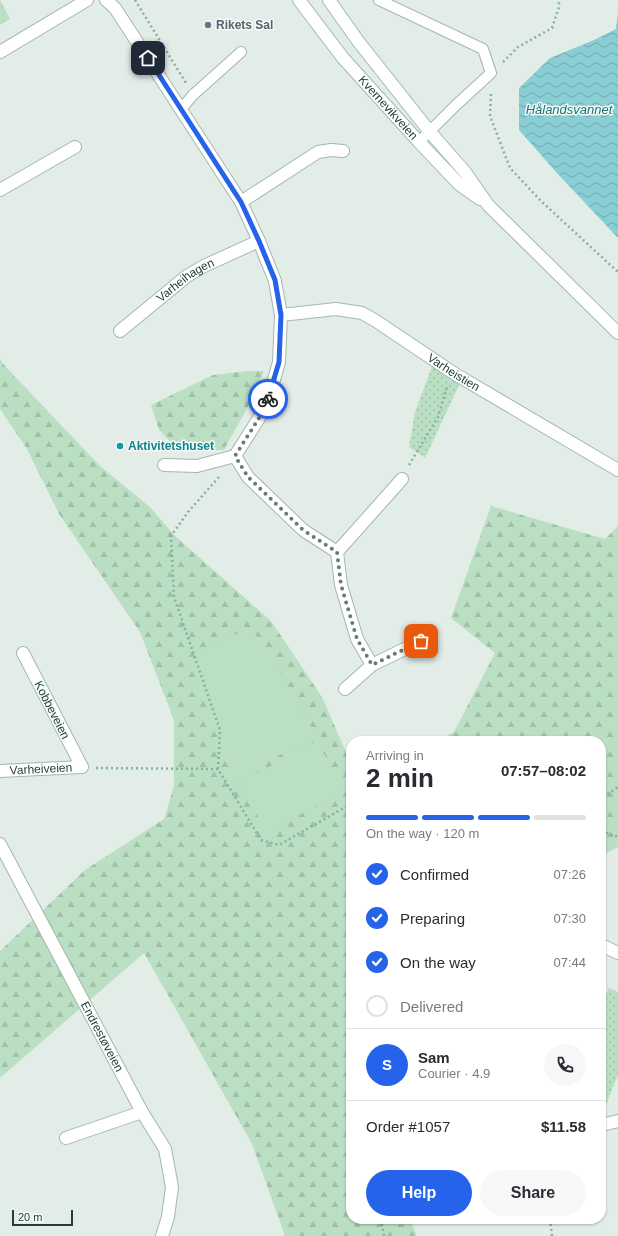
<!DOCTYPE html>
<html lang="en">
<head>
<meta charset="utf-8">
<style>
	body { margin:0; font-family:Helvetica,sans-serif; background:#f7f7f7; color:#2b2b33; height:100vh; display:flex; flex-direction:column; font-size:15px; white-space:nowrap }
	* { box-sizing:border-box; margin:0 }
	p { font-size:13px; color:#7c7c81 }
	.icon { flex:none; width:22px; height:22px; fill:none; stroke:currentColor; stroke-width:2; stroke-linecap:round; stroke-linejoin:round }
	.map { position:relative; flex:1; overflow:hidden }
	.details { position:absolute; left:346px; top:736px; width:260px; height:488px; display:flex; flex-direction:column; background:#fff; border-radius:16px; box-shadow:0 1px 3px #0004 }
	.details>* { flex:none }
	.scale { position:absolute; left:12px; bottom:10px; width:61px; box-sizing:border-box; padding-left:4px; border:2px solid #224035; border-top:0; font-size:11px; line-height:14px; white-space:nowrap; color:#224035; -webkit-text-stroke:3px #f4faf6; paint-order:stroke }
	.pin { position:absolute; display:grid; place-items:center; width:34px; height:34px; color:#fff; margin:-17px; border-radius:8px; box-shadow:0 2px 6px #0006 }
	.courier { position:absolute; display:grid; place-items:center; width:40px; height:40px; margin:-20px; border:3px solid #2563eb; border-radius:50%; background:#fff; color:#222; box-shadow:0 1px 5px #0007 }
	.headline em { font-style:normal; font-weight:700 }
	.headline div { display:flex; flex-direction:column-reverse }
	.headline { display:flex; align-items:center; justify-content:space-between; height:68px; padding:0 20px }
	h1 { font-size:26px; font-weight:700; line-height:30px }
	.bar { display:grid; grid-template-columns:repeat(4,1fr); gap:6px 4px; align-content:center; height:48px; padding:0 20px }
	.bar i { height:5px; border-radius:3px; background:#e1e1e2 }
	.bar .selected { background:#2563eb }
	.bar p { grid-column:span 4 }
	.line { display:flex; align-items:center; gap:10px; padding:0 20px; border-top:1px solid #e1e1e2 }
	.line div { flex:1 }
	.round { display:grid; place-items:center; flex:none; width:42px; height:42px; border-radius:21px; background:#f7f7f7 }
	ol { padding:0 20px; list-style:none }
	li { display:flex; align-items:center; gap:12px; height:44px }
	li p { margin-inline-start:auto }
	li .icon { padding:4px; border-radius:50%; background:#2563eb; color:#fff; stroke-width:4 }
	li:last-child { color:#7c7c81 }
	li i { width:22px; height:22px; border:2px solid #e1e1e2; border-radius:50% }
	.button { display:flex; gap:8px; margin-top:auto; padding:8px 20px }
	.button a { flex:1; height:46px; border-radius:24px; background:#2563eb; color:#fff; font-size:16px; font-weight:700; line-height:46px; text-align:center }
	.button a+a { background:#f7f7f7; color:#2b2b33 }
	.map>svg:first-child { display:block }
</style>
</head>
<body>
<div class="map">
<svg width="618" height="1236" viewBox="0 0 618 1236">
	<defs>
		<pattern id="grass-dots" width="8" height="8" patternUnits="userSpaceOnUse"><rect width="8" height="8" fill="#bbdfc2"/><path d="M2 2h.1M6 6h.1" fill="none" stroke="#a0c0a7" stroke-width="1.8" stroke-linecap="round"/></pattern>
		<pattern id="forest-firs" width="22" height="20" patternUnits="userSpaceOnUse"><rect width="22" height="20" fill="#bbdfc2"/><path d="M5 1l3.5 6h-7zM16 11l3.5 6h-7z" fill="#a0c0a7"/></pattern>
		<pattern id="water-waves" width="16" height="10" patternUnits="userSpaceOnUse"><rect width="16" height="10" fill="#89ced4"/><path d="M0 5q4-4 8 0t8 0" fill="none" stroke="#70a9ad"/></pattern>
	</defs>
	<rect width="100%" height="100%" fill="#e3ede8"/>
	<!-- grass -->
	<g fill="url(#grass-dots)">
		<polygon points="435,359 462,379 425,458 409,447 415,412"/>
		<polygon points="609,988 618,992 618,1075 606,1104 601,1102 601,1005"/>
	</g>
	<!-- forest -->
	<g fill="url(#forest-firs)">
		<polygon points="0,0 10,19 0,25"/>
		<polygon points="0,359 4,365 100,466 151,508 174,535 271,621 322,697 345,750 351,754 351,1219 410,1219 417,1236 285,1236 252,1144 144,953 0,1078 0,951 85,870 164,819 174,786 174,720 140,632 59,514 27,449 0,409"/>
		<polygon points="247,371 264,371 251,401 224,450 180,451 159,430 151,405 213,375"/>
		<polygon points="491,506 605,539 618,526 618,847 601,856 601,741 436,741 454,732 495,653 451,618"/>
	</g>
	<!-- pitch -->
	<g fill="#bbdfc2">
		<polygon points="235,634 255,634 270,654 316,735 234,780 191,665 207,646"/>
		<polygon points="317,741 344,790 267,833 239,783"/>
	</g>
	<!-- water -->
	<polygon fill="url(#water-waves)" points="618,13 618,238 556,172 519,130 519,88 550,58 594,40 616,29"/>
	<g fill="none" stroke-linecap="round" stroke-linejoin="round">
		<defs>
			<g id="service">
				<polyline points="379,0 483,49 491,73 455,106 419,142"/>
				<polyline points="181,109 193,95 241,52"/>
			</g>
			<g id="minor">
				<polyline points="106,0 115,8 241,202 259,241 275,281 281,315 279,362 266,407 235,456 248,477 303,530 337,552"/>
				<polyline points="0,52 87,0"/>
				<polyline points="0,190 75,147"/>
				<polyline points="241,202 318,152 331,150 343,151"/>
				<path id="s1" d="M281,315L336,309L362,313L376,321L455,374L618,470"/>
				<path id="s2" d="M120,331L187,276L204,266L259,241"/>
				<polyline points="164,465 197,466 235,456"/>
				<polyline points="372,665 357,639 341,585 337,552 402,479"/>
				<polyline points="345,689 372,665 421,641"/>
				<path id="s3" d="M0,771L82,767L23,653"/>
				<path id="s4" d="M0,844L142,1112L165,1149L172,1187L168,1217L162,1236"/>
				<polyline points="601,945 618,953"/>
				<polyline points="601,1125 618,1121"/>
				<polyline points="66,1138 142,1112"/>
			</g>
			<g id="secondary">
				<path id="s5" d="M299,0L343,58L419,142L459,184L480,199"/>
				<polyline points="329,0 358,41 430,132 465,172 488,205 618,333"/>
			</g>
		</defs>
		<!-- service casing -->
		<use href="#service" stroke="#a5b6af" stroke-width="12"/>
		<!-- minor casing -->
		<use href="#minor" stroke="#a5b6af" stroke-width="14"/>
		<!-- secondary casing -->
		<use href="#secondary" stroke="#a1baaf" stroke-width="14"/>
		<!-- path -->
		<g stroke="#82b2a0" stroke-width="2.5" stroke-dasharray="2 3" stroke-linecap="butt">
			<polyline points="135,0 186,83"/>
			<polyline points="503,62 518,47 552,28 559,7 559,0"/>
			<polyline points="491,94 490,116 510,168 542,202 618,272"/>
			<polyline points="409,465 438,417 447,387"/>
			<polyline points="96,768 218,769 261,840 279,845 351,804"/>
			<polyline points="218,769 220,730 174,597 171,536 188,512 219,477"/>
			<polyline points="601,802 609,793 618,787"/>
			<polyline points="601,831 618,837"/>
			<polyline points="381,1219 384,1236"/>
			<polyline points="550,1219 552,1236"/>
		</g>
		<!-- service -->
		<use href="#service" stroke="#fff" stroke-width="10"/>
		<!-- minor -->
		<use href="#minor" stroke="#fff" stroke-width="12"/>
		<!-- secondary -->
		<use href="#secondary" stroke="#fff" stroke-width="12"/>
	</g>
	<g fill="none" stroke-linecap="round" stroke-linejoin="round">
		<!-- done -->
		<polyline stroke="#667d74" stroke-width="4" stroke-dasharray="0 7.2" points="268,399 266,407 235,456 248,477 303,530 337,552 341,585 357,639 372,665 421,641"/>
		<!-- route -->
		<polyline stroke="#2563eb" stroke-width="5" points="148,58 241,202 259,241 275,280 281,315 279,362 268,399"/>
	</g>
	<!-- markers -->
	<circle fill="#6b7280" stroke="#f4faf6" stroke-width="1.5" cx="208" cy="25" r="4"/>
	<circle fill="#0f9aa8" stroke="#f4faf6" stroke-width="1.5" cx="120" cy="446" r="4"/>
	<g text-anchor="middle" stroke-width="3" stroke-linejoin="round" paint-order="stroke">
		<!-- worship labels -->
		<g font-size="12" font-weight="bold" fill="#5b616d" stroke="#f4faf6" text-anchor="start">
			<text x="216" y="29">Rikets Sal</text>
		</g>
		<!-- street labels -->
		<g font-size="12" fill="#224035" stroke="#f4faf6">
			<text dy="4" stroke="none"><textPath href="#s5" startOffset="140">Kvernevikveien</textPath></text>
			<text dy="4" stroke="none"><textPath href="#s2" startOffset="83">Varheihagen</textPath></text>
			<text dy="4" stroke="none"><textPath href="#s1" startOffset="191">Varheistien</textPath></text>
			<text transform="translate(52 710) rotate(63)" y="4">Kobbeveien</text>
			<text dy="4" stroke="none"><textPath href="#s3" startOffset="41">Varheiveien</textPath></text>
			<text dy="4" stroke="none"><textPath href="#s4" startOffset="218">Endrestøveien</textPath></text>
		</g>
		<!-- culture labels -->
		<g font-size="12" font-weight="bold" fill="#0d838f" stroke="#f4faf6" text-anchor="start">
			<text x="128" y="450">Aktivitetshuset</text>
		</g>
		<!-- water labels -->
		<g font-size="13" font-style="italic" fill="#19757e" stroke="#f4faf6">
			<text x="569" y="114">Hålandsvannet</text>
		</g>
	</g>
</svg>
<div class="scale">20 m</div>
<div class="pin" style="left:421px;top:641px;background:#ea580c"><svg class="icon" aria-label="bag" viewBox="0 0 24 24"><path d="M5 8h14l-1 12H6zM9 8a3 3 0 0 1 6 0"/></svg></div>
<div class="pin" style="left:148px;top:58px;background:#1f2937"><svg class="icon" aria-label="home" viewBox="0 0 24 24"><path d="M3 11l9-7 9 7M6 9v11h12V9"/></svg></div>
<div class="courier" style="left:268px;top:399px"><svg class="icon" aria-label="bike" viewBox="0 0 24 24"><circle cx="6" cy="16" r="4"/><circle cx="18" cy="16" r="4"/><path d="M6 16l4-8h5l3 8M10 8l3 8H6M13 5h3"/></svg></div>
<section class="details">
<div class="headline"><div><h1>2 min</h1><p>Arriving in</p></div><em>07:57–08:02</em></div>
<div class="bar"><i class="selected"></i><i class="selected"></i><i class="selected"></i><i></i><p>On the way · 120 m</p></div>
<ol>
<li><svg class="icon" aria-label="check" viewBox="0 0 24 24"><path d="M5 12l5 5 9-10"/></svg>Confirmed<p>07:26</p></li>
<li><svg class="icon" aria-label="check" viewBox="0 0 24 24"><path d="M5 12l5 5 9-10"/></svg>Preparing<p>07:30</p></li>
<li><svg class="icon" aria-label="check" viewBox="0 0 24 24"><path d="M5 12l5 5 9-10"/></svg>On the way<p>07:44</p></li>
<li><i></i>Delivered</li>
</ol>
<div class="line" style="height:72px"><b class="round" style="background:#2563eb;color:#fff">S</b><div><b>Sam</b><p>Courier · 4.9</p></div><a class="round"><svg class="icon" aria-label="phone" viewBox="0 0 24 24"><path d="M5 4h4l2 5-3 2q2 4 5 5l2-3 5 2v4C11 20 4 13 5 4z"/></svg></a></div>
<div class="line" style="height:52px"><div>Order #1057</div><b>$11.58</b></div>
<div class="button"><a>Help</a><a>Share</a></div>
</section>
</div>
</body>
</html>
